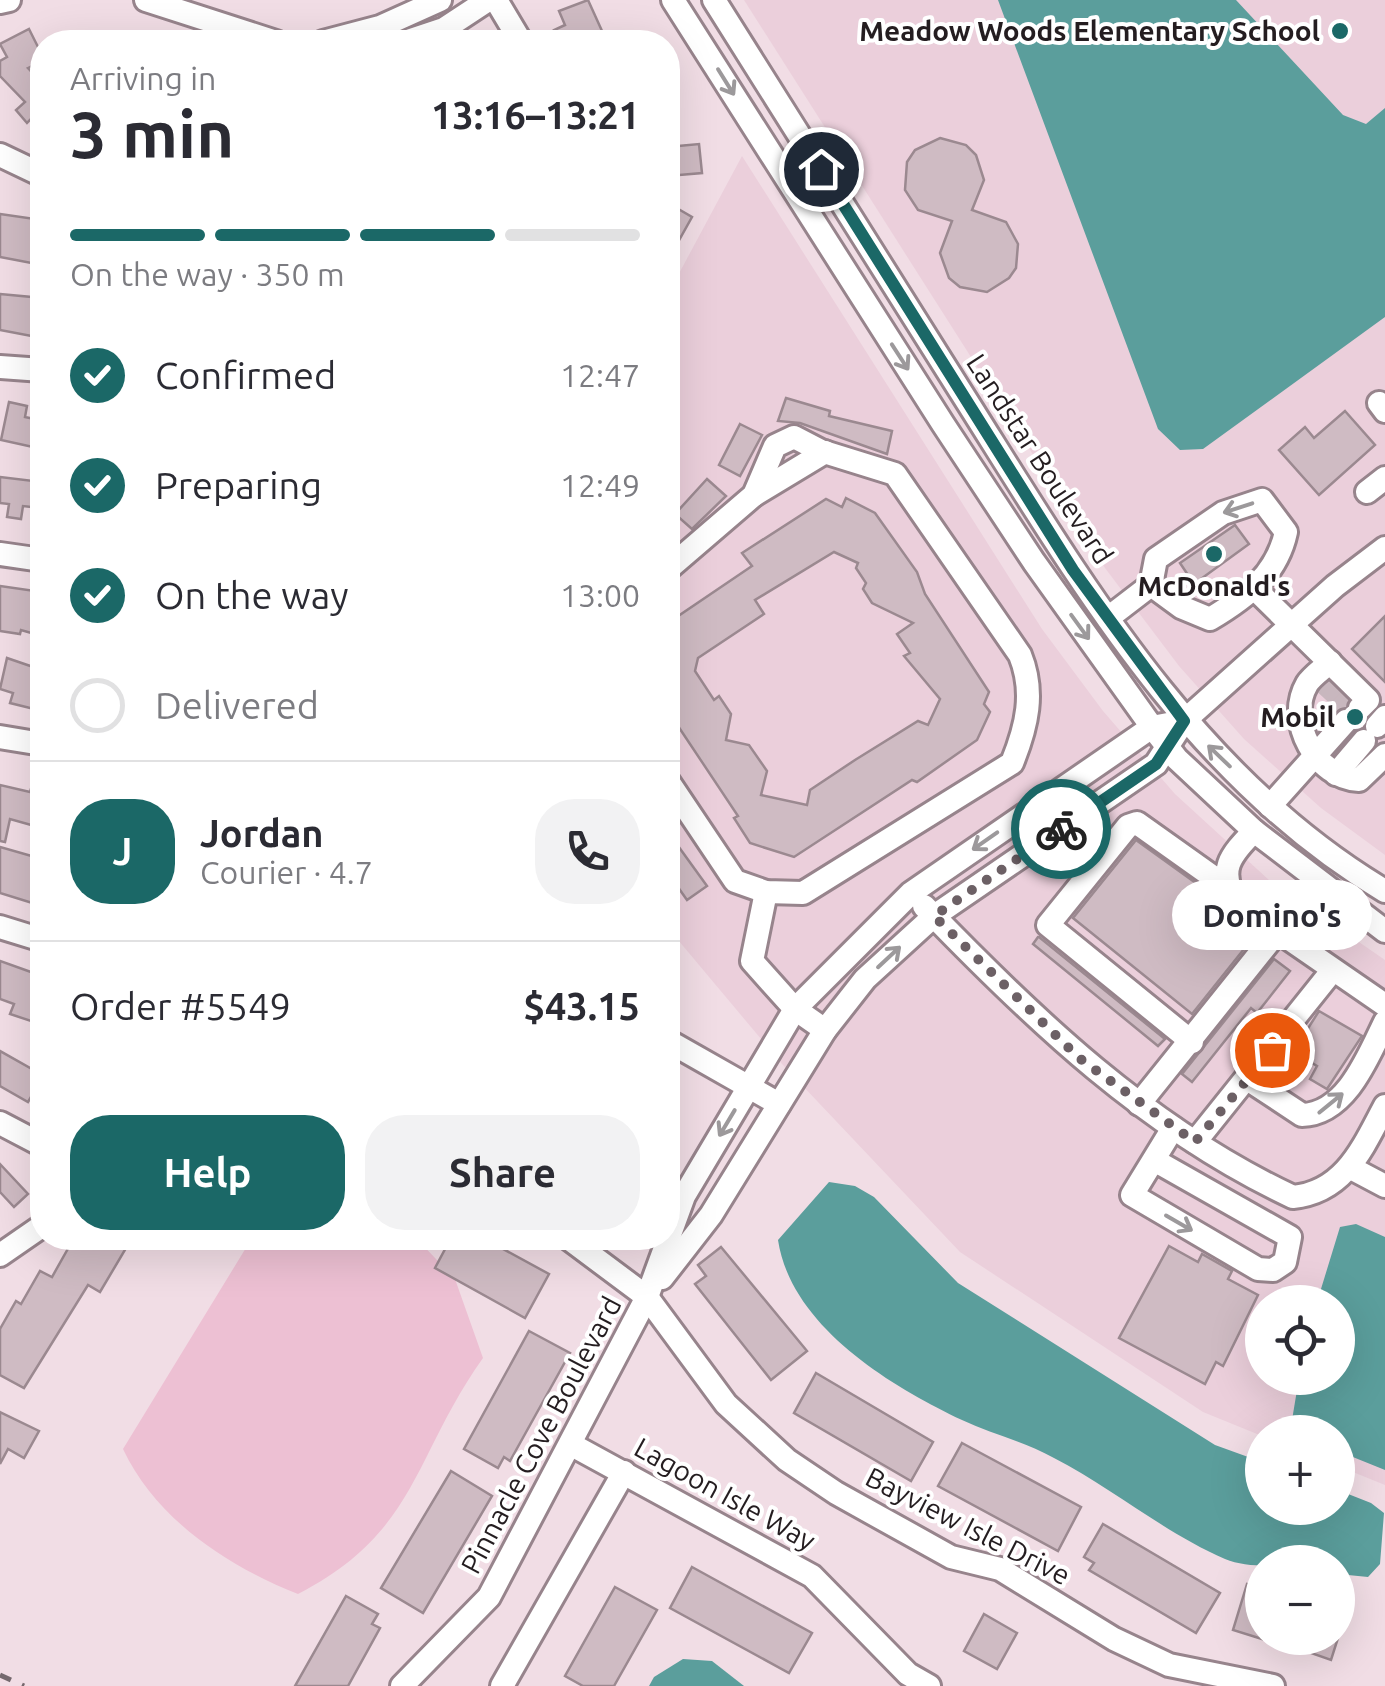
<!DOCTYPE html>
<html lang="en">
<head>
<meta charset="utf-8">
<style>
	body { margin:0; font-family:Ubuntu,sans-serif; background:#f2f2f3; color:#2b2b33; height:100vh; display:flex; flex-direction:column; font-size:38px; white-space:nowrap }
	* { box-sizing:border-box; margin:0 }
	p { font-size:32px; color:#7c7c81 }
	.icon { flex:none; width:55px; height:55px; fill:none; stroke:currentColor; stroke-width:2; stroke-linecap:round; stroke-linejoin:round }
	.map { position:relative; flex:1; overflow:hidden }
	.drawer { position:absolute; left:30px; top:30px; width:650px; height:1220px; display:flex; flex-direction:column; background:#fff; border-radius:40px; box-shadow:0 10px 40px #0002 }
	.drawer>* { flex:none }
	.controls { position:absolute; left:1245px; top:1285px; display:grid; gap:20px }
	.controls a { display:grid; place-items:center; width:110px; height:110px; border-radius:50%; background:#fff; box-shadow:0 10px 40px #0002; font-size:50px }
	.pin { position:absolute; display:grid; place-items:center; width:85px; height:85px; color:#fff; margin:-42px; border:5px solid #fff; border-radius:50%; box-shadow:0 2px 10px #0007 }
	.courier { position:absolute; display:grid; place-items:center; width:100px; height:100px; margin:-50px; border:8px solid #1b6867; border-radius:50%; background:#fff; color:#222; box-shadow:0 2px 12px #0007 }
	.bubble { position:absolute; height:70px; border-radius:35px; background:#fff; box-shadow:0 10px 40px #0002; font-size:32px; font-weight:600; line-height:70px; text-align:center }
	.overview em { font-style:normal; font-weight:600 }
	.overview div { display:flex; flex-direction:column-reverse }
	.overview { display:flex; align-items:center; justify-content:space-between; height:170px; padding:0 40px }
	h1 { font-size:65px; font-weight:600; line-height:75px }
	.bar { display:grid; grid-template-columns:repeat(4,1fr); gap:15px 10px; align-content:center; height:120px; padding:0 40px }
	.bar i { height:12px; border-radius:8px; background:#e1e1e2 }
	.bar .selected { background:#1b6867 }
	.bar p { grid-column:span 4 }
	.line { display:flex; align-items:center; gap:25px; padding:0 40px; border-top:2px solid #e1e1e2 }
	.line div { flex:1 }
	.round { display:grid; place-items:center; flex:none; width:105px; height:105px; border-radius:40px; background:#f2f2f3 }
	ol { padding:0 40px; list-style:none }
	li { display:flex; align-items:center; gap:30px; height:110px }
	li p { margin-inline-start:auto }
	li .icon { padding:10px; border-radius:50%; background:#1b6867; color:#fff; stroke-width:4 }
	li:last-child { color:#7c7c81 }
	li i { width:55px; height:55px; border:5px solid #e1e1e2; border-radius:50% }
	.cta { display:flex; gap:20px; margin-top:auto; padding:20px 40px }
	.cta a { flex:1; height:115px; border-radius:40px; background:#1b6867; color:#fff; font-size:40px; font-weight:600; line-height:115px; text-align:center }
	.cta a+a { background:#f2f2f3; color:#2b2b33 }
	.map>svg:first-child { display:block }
</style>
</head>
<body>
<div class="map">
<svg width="1385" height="1686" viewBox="0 0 1385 1686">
	<rect width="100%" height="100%" fill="#f1dde5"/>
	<!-- built -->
	<g fill="#ebcfdb" fill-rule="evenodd">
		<polygon points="744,0 1385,0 1385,855 1321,808 1244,739 1179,666 1105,568"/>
		<path d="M742,156L1042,629L1103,711L1175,794L1269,880L1385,960V1485L1338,1466V1432L1262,1436L1203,1412L960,1252L782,1064L668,928V294ZM1262,1302H1338V1378H1262Z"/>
	</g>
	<!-- green -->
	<path fill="#edc0d3" d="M252,1238H416L455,1279L483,1358C413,1456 418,1532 298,1594C227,1566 156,1519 123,1449Z"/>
	<!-- water -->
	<g fill="#5b9e9c">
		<polygon points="998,0 1236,0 1343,115 1366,124 1385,108 1385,317 1203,449 1180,450 1158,429"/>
		<path d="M829,1182L855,1186L874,1197L958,1283L1215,1445L1262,1462V1508H1338V1490L1371,1503L1384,1513L1380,1564L1368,1577L1338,1574V1562C1303,1562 1256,1572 1225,1559C1165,1533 1112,1488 1054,1458C1025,1442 992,1434 962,1420C890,1386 791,1326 778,1240Z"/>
		<polygon points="1356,1224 1385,1237 1385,1470 1338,1451 1338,1432 1298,1432 1291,1426 1299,1378 1338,1378 1338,1302 1317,1302 1340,1227"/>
		<polygon points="683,1659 712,1661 744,1686 649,1686 654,1677"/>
	</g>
	<!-- building -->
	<g fill="#cfbbc3" stroke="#9b8990" stroke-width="2.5" fill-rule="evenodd">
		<polygon points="588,0 607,42 560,42 554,30 565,25 559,11"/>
		<polygon points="29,29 42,55 42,61 28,68 42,83 42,108 27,123 16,110 25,102 0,76 0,61 7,57 0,44"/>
		<polygon points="940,138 966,145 976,155 984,180 972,210 1006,222 1018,244 1016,268 1009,278 987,292 960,287 949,278 940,253 952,221 918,210 905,190 907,162 915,150"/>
		<polygon points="699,144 702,173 668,176 668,147"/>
		<polygon points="668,203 692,217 668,260"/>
		<polygon points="0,214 42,220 42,265 0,257"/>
		<polygon points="0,294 42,298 42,338 0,330"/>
		<polygon points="786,398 830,411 829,416 892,431 887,454 800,423 778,421"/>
		<polygon points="9,402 27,406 25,417 39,420 33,447 1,440"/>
		<polygon points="1345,411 1375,445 1319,495 1279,450 1305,427 1314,438"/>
		<polygon points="740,424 762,435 740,476 719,465"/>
		<polygon points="0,477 42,482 41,508 23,506 21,519 7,517 9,504 0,503"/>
		<polygon points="707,479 726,496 692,529 675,514"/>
		<path d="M846,498L875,513L917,572L925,594L989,692L984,704L990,712L977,740L917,782L912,780L794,857L750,843L734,818L738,816L668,711V623L752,566L742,553L826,499L842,507ZM834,552L858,563L856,568L866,583L863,589L872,603L913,623L897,634L910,653L904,656L940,699L928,725L918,721L855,760L810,790L807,805L761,795L767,771L749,745L726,740L731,714L719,696L714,700L695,671L698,658L764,614L755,600Z"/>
		<polygon points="1235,525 1249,544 1194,584 1180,563"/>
		<polygon points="0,586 42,592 42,636 21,630 20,634 0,631"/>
		<polygon points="1385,616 1385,682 1352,649"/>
		<polygon points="7,658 42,670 42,711 10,703 13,693 0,689"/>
		<polygon points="39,761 42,761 42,828 10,819 5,842 0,841 0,785 30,792"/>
		<polygon points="668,832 707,886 687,900 668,873"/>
		<polygon points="1136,840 1218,899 1228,915 1256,934 1192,1014 1073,918"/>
		<polygon points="0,847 42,859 42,906 0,893"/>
		<polygon points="1038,937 1039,937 1165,1039 1158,1046 1033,944"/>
		<polygon points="1274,959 1290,971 1257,1013 1251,1008 1192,1082 1182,1074"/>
		<polygon points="0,961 42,976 42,1008 37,1023 10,1014 14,1004 0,999"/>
		<polygon points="1319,1011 1362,1036 1327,1089 1310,1079 1317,1066 1293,1052"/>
		<polygon points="42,1050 42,1096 34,1092 28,1102 0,1086 0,1051 32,1069"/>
		<polygon points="0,1164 28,1194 14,1207 0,1192"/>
		<polygon points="74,1238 132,1238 100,1292 88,1285 24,1388 0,1375 0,1329 16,1301 21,1304 40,1271 52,1277"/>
		<polygon points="451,1238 483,1238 549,1274 525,1318 435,1268"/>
		<polygon points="1169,1246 1198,1262 1202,1254 1232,1271 1228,1279 1258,1295 1223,1366 1216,1362 1205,1384 1119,1338"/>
		<polygon points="721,1247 807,1351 771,1380 695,1284 706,1276 698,1265"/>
		<polygon points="529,1331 570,1353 510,1461 504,1457 498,1468 464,1449"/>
		<polygon points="816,1373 933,1442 911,1481 794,1413"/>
		<polygon points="0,1412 39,1431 24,1458 8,1449 0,1464"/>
		<polygon points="962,1443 1081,1507 1058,1551 938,1486"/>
		<polygon points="451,1471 492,1496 423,1613 381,1588"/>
		<polygon points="1103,1524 1220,1593 1196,1633 1089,1570 1094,1563 1084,1557"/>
		<polygon points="692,1567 812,1633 789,1673 670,1608"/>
		<polygon points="1247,1584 1262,1589 1262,1639 1233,1630"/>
		<polygon points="615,1587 657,1610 614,1686 583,1686 565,1676"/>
		<polygon points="346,1596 378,1614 372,1624 380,1628 348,1686 295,1686"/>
		<polygon points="984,1614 1017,1633 997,1669 964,1651"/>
		<polygon points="1268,1638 1338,1638 1331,1660"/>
	</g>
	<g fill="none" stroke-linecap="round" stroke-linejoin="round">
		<!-- minor-tunnel -->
		<g stroke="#c8b7be" stroke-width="22" stroke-dasharray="22 11" stroke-linecap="butt">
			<polyline points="1325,699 1338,685"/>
			<polyline points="1337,712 1351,698"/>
		</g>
		<defs>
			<g id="minor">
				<polyline points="146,0 276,42"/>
				<polyline points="496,0 521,42"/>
				<polyline points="673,0 943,424 1034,562 1152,727 1177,759 1254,831 1385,931"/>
				<path d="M714,0C797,131 879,262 961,392C1078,577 1191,776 1385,891"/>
				<polyline points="0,2 9,0"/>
				<polyline points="323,42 380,27 440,0"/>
				<polyline points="405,42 444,29 488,0"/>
				<polyline points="0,155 42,175"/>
				<polyline points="0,367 42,370"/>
				<polyline points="1379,403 1385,411"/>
				<polyline points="1367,492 1385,478"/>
				<polyline points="754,495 825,452"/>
				<polyline points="0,554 42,560"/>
				<path d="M668,569L754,495L775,446L794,437L821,451L895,474L1020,655C1035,692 1027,726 1012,763L803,893L766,892L735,881L668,781"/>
				<polyline points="1254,588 1368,700 1360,708"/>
				<path d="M1108,618L1151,585L1156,559L1223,513L1262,500L1286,532C1277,574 1247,597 1210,619L1181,607L1151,585"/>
				<path d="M1330,662C1323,669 1312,676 1307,684C1285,722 1317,778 1359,780L1385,755"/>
				<polyline points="1377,726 1385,717"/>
				<polyline points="0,737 42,744"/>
				<polyline points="1336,774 1364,741"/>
				<polyline points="1270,806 1346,721"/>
				<path d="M1254,831C1230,856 1217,870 1237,903L1385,1005"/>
				<polyline points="766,892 752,961 795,1009 825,1030"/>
				<path d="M924,906C1034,1020 1148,1129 1293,1197C1345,1192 1363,1147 1385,1106"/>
				<polyline points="0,927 42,940"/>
				<polyline points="668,1041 779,1104"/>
				<polyline points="1192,1042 1048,925 1128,826 1137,823 1227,887"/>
				<path d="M1249,1080L1302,1115C1346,1114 1368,1057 1385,1022"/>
				<polyline points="1139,1104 1277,932"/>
				<polyline points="0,1123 42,1145"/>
				<polyline points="1195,1142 1332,971"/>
				<polyline points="1154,1160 1290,1237 1285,1262 1273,1270 1258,1269 1132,1195 1173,1128"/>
				<polyline points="1351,1168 1385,1186"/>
				<polyline points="568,1238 647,1297 726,1404 787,1460 836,1493 951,1557 1000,1569 1114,1639 1169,1665 1273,1686"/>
				<polyline points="0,1255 42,1226"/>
				<polyline points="662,1278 711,1215 825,1030 865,979 934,916 1156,764 1184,721 1335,586 1385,548"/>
				<polyline points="572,1445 812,1576 908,1674 929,1686"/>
				<polyline points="402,1686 489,1597 647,1297 684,1196 795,1009 911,893 1152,727 1184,721"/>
				<polyline points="502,1686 624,1472"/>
			</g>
		</defs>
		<!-- minor casing -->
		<use href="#minor" stroke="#97848c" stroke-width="28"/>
		<!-- minor -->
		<use href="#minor" stroke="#fff" stroke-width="22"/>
		<!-- rail -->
		<polyline stroke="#75696e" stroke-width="5" stroke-dasharray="12 12" stroke-linecap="butt" points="0,1675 24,1686"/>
	</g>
	<!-- one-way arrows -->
	<defs><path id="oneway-shaft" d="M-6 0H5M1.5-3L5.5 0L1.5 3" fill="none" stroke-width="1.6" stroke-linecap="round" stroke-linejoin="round" transform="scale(2.5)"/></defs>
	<g stroke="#9c999b">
		<use href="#oneway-shaft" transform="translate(726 82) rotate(58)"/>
		<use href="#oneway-shaft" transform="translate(900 357) rotate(57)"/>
		<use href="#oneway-shaft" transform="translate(1238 508) rotate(162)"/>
		<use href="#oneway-shaft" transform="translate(1080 627) rotate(54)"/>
		<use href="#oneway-shaft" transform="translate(1219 756) rotate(-136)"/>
		<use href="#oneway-shaft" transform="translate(985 841) rotate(145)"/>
		<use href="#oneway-shaft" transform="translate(889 957) rotate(-43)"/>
		<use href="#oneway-shaft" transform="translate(1331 1103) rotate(-39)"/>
		<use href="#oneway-shaft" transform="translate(727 1123) rotate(121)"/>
		<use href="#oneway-shaft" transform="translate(1179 1223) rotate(30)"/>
	</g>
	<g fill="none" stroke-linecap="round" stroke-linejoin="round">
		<!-- done -->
		<polyline stroke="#6c6065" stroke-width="10" stroke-dasharray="0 18" points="1061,829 934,916 1079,1058 1195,1142 1272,1050"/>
		<!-- route -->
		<polyline stroke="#1b6867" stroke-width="12" points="821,169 1073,570 1184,721 1156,764 1061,829"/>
	</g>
	<!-- markers -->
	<g fill="#1b6867" stroke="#fff" stroke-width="4">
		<circle cx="1340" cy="31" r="10"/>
		<circle cx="1214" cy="554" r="10"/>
		<circle cx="1355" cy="717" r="10"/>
	</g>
	<g text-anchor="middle" stroke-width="8" stroke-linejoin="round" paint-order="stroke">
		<!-- poi labels -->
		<g font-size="28" font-weight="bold" fill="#241d20" stroke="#fff" text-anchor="end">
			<text x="1320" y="41">Meadow Woods Elementary School</text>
			<text x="1214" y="596" text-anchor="middle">McDonald's</text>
			<text x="1335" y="727">Mobil</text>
		</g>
		<!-- street labels -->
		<g font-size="28" fill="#241d20" stroke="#fff">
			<text transform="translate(1040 459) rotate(57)" y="10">Landstar Boulevard</text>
			<text transform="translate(541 1435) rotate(-62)" y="10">Pinnacle Cove Boulevard</text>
			<text transform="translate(725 1494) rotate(29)" y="10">Lagoon Isle Way</text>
			<text transform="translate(968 1526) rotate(27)" y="10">Bayview Isle Drive</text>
		</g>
	</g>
</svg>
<div class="controls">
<a><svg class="icon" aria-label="locate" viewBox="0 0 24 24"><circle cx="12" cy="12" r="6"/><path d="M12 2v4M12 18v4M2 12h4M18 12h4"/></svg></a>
<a>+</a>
<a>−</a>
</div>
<div class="pin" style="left:1272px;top:1050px;background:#ea580c"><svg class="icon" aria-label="bag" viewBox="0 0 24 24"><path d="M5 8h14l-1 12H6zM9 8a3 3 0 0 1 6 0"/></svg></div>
<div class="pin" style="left:821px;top:169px;background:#1f2937"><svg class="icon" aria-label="home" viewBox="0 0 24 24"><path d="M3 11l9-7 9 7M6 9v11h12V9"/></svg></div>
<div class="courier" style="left:1061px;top:829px"><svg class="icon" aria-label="bike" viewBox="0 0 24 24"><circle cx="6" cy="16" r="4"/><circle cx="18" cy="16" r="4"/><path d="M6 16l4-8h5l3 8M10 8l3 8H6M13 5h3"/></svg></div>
<div class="bubble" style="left:1172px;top:880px;width:200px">Domino's</div>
<section class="drawer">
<div class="overview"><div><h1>3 min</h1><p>Arriving in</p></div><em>13:16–13:21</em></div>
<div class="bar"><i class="selected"></i><i class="selected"></i><i class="selected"></i><i></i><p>On the way · 350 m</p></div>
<ol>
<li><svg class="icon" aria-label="check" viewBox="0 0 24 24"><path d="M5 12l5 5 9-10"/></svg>Confirmed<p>12:47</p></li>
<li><svg class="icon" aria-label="check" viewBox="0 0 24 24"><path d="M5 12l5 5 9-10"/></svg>Preparing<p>12:49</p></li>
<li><svg class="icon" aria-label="check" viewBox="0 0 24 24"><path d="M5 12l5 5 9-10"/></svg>On the way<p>13:00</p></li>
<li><i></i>Delivered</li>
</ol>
<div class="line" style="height:180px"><b class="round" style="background:#1b6867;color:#fff">J</b><div><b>Jordan</b><p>Courier · 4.7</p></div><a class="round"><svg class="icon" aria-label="phone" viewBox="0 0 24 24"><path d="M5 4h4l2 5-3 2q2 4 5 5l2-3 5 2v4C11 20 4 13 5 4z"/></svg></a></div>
<div class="line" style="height:130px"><div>Order #5549</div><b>$43.15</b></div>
<div class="cta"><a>Help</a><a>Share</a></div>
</section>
</div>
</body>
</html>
